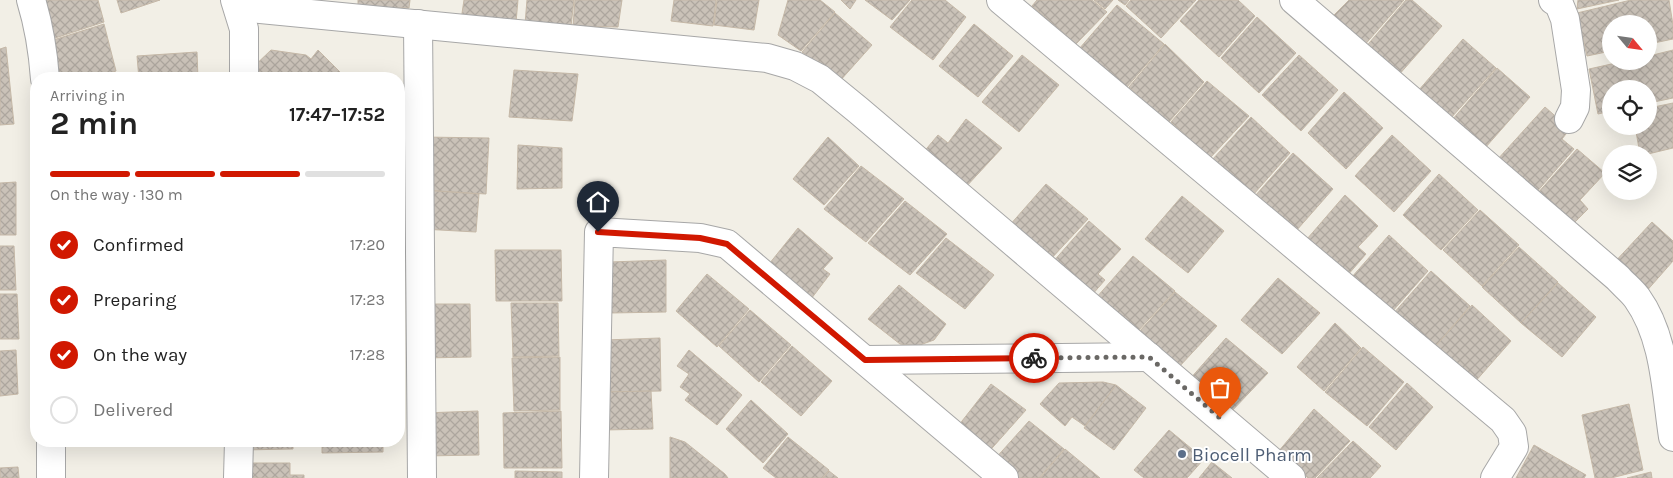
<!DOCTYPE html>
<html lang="en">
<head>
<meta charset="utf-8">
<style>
	body { margin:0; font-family:Karla,sans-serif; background:#f2f2f2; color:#222; height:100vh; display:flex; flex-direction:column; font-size:19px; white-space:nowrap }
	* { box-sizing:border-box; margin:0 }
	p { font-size:16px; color:#767676 }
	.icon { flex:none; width:28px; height:28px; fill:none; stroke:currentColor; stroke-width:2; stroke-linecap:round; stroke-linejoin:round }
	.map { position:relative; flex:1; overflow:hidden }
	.sheet { position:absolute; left:30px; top:72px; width:375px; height:375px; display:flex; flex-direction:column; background:#fff; border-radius:20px; box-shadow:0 5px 20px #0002 }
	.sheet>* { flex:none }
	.needle { width:32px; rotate:119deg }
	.buttons { position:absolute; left:1602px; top:15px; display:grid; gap:10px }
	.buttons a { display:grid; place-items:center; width:55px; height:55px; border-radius:50%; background:#fff; box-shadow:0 5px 20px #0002; font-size:25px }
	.pin { position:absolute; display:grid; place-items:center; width:42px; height:42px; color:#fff; margin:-51px -21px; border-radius:50% 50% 50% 0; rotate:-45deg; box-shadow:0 0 5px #0007 }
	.pin .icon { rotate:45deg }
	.courier { position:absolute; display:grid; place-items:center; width:50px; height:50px; margin:-25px; border:4px solid #d11800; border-radius:50%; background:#fff; color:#222; box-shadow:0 1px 6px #0007 }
	.head em { font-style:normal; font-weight:700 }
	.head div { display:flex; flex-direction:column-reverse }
	.head { display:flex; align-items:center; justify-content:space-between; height:85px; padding:0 20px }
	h1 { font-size:32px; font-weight:700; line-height:38px }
	.bar { display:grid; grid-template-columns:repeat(4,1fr); gap:8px 5px; align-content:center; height:60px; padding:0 20px }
	.bar i { height:6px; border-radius:4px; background:#e0e0e0 }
	.bar .on { background:#d11800 }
	.bar p { grid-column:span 4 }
	ol { padding:0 20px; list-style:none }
	li { display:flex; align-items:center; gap:15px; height:55px }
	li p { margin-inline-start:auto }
	li .icon { padding:5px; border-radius:50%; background:#d11800; color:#fff; stroke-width:4 }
	li:last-child { color:#767676 }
	li i { width:28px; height:28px; border:2px solid #e0e0e0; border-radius:50% }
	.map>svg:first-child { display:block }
</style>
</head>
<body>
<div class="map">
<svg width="1673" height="478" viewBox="0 0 1673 478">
	<defs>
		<pattern id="building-cross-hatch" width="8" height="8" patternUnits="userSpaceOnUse" patternTransform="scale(1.25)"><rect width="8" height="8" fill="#cac2b8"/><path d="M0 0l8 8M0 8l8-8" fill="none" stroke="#ada69e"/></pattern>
	</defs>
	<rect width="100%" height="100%" fill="#f2efe6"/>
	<!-- building -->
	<g fill="url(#building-cross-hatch)" stroke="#c5b8a7">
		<polygon points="34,0 98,0 104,22 46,41"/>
		<polygon points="117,0 160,0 121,13"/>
		<polygon points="358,0 410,0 409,8 358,7"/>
		<polygon points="464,0 518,0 516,22 461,20"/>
		<polygon points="527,0 574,0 571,26 525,24"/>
		<polygon points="575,0 622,0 618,27 573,26"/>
		<polygon points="674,0 716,0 713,26 671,21"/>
		<polygon points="717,0 759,0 754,30 714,25"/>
		<polygon points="788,0 820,0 835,12 801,51 778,35"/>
		<polygon points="841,0 856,0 850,9"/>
		<polygon points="865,0 910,0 892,20"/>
		<polygon points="912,0 945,0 966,17 933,60 890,27"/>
		<polygon points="1037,0 1092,0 1107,12 1076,44 1032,6"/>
		<polygon points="1094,0 1113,0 1105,9"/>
		<polygon points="1118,0 1129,0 1125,5"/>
		<polygon points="1131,0 1196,0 1161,38 1126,6"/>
		<polygon points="1199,0 1238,0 1255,16 1219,57 1180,21"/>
		<polygon points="1349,0 1404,0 1362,48 1329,20"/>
		<polygon points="1406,0 1412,0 1442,26 1397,77 1364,49"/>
		<polygon points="1578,0 1619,0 1577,9"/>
		<polygon points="1631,0 1669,0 1673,25 1673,39 1649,44 1649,24 1611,24 1611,51 1587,56 1577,13"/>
		<polygon points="1117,5 1164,44 1127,87 1079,49"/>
		<polygon points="835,13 872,45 839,82 802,52"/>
		<polygon points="1257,17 1296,53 1259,93 1221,58"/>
		<polygon points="104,24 116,71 90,79 55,79 47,42"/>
		<polygon points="974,24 1013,56 978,97 939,66"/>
		<polygon points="1463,39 1496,68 1450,119 1418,91"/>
		<polygon points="1165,44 1204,82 1168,123 1129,87"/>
		<polygon points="6,47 14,124 0,125 0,49"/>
		<polygon points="271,50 306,55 311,59 318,50 347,79 247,79 247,73"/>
		<polygon points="1673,50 1673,98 1649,103 1649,89 1611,89 1611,111 1598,114 1589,69 1625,61 1649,61 1649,56"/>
		<polygon points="197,52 198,79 139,79 137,56"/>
		<polygon points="1022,55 1059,85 1019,132 982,102"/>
		<polygon points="1299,55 1338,90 1301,131 1262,95"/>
		<polygon points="1497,68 1530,97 1485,148 1452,120"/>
		<polygon points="514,70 578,74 572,121 509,117"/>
		<polygon points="1207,81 1249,116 1210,158 1171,122"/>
		<polygon points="1344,92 1383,128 1346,169 1308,133"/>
		<polygon points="1673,103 1673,148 1648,154 1640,154 1635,126 1649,126 1649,108"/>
		<polygon points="1545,107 1570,129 1562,139 1574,149 1535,194 1497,160"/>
		<polygon points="1251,117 1290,153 1253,195 1212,160"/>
		<polygon points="966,119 1002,148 964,189 922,154 938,135 948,143"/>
		<polygon points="1392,135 1431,171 1394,212 1355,176"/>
		<polygon points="423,137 489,138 486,194 422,190"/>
		<polygon points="828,137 859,166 824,205 793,179"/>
		<polygon points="518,145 562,148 562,188 517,189"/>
		<polygon points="1577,149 1605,173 1580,200 1588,209 1570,227 1536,195"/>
		<polygon points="1293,153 1333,189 1296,231 1255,196"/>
		<polygon points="861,166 904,199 866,242 824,209"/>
		<polygon points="1439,174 1478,210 1441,250 1403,215"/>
		<polygon points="16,182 16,235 0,235 0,183"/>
		<polygon points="1046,184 1088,219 1050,260 1009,226"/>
		<polygon points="422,190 479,194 476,232 422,229"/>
		<polygon points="1345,195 1378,226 1358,247 1366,254 1347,276 1307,239"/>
		<polygon points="1182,196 1224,231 1188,273 1145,239"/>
		<polygon points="905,201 947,234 910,275 868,243"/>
		<polygon points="1480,210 1519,245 1482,286 1443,250"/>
		<polygon points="1089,221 1121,249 1098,274 1105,280 1091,296 1052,263"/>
		<polygon points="1652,222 1673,241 1673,261 1644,294 1612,265"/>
		<polygon points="798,228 833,258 823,269 830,274 808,303 765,269"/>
		<polygon points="1389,235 1428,271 1391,313 1351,278"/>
		<polygon points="946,238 994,275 965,309 916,273"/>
		<polygon points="0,246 14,246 16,290 0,290"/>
		<polygon points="1519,247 1558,282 1521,323 1482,287"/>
		<polygon points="495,250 561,250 562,301 496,301"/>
		<polygon points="1133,256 1175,291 1137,332 1096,298"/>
		<polygon points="666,260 666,312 610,313 610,262"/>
		<polygon points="1431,271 1470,306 1433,349 1393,314"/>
		<polygon points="707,274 749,309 717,347 676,311"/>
		<polygon points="1278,278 1320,313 1282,354 1241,320"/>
		<polygon points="1558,283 1596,317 1562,357 1521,323"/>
		<polygon points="899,285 946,324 934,340 917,346 900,344 868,319"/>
		<polygon points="1175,292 1217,326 1179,367 1138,333"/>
		<polygon points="0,294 17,294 19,339 0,339"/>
		<polygon points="511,303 558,303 559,356 513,357"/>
		<polygon points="423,304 470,304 471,357 425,358"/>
		<polygon points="1472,305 1511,341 1474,383 1434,348"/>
		<polygon points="750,310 791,345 759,382 719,346"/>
		<polygon points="1335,323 1361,348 1324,391 1297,367"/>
		<polygon points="660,338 661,391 604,392 605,340"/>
		<polygon points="1226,338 1268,373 1229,414 1189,380"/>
		<polygon points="792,346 832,381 801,416 761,382"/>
		<polygon points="1363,347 1404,382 1367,426 1325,392"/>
		<polygon points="16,350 18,394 0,396 0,351"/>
		<polygon points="689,350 742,395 717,425 685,400 690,394 680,387 689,374 677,366"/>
		<polygon points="560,357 560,410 514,411 512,358"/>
		<polygon points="1103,382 1116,385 1085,426 1072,417 1065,426 1040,404 1059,383"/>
		<polygon points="1407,383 1433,407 1396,450 1369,427"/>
		<polygon points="991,384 1026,410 985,456 955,430"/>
		<polygon points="1116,385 1146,408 1114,450 1084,428"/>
		<polygon points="651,391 653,429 604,430 604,392"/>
		<polygon points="751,400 788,434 763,463 726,429"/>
		<polygon points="1629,404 1643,470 1611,478 1595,478 1582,415"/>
		<polygon points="1314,409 1350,441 1315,478 1308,478 1278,452"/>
		<polygon points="478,411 479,455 424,456 423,413"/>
		<polygon points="561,411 562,468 504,468 503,413"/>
		<polygon points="1029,421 1064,449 1039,478 1016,478 994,460"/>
		<polygon points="1169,430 1204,459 1187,478 1144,478 1134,470"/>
		<polygon points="670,437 685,442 725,474 728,478 670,478"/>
		<polygon points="788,437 829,470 822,478 776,478 763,468"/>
		<polygon points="241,441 293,441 293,449 241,450"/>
		<polygon points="322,441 383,441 383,452 322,453"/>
		<polygon points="1353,441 1381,466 1370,478 1317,478"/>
		<polygon points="1534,445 1586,475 1584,478 1516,478"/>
		<polygon points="1065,449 1100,478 1040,478"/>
		<polygon points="1212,462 1232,478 1199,478"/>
		<polygon points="242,463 290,463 290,475 304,475 304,478 242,478"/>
		<polygon points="18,467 19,478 0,478 0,468"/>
		<polygon points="515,471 562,472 562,478 515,478"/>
		<polygon points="829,471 838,478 823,478"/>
		<polygon points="1651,472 1652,478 1627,478"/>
	</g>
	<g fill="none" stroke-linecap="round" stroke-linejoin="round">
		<defs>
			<g id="minor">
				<path d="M31,0C39,26 43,51 45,79"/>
				<polyline points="235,0 244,29 244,79"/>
				<polyline points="1001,0 1503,420 1512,433 1514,447 1495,478"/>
				<path d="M1294,0L1618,278C1624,285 1632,291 1637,298C1665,337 1666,391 1673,437"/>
				<polyline points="1553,0 1559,4 1565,19 1576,90 1575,107 1569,119"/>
				<polyline points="238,7 767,58 795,66 820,79 858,110 1291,478"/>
				<polyline points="418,24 422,478"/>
				<polyline points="865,360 1149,357"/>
				<polyline points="51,441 51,478"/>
				<polyline points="238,478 239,441"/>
				<polyline points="594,478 599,232 700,238 727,244 1004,478"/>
			</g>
		</defs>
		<!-- minor casing -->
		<use href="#minor" stroke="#a7a7a7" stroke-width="30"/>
		<!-- minor -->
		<use href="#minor" stroke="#fff" stroke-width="28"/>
	</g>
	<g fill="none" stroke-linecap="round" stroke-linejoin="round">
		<!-- done -->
		<polyline stroke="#6a6865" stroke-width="5" stroke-dasharray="0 9" points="1034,358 1149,357 1220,418"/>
		<!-- route -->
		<polyline stroke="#d11800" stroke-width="6" points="598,232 700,238 727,244 865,360 1034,358"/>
	</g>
	<!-- markers -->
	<circle fill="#5c6f8a" stroke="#fff" stroke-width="2" cx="1182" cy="454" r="5"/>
	<g text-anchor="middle" stroke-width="4" stroke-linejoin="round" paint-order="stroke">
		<!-- service labels -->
		<g font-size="19" fill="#4e5e75" stroke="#fff" text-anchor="start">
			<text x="1192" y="461">Biocell Pharm</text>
		</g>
	</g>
</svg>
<div class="buttons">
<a><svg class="needle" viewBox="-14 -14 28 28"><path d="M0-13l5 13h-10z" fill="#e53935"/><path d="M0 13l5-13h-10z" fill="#767676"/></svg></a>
<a><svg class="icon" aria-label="locate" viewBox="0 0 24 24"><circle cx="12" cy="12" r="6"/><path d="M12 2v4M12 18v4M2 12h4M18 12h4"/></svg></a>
<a><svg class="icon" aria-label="layers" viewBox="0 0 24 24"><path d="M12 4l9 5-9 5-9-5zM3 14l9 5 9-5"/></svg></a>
</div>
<div class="pin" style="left:1220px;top:418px;background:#ea580c"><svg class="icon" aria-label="bag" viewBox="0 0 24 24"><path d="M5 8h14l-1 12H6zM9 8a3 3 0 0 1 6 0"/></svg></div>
<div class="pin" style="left:598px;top:232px;background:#1f2937"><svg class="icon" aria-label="home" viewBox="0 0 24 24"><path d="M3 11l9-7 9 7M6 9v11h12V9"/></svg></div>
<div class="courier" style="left:1034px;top:358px"><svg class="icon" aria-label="bike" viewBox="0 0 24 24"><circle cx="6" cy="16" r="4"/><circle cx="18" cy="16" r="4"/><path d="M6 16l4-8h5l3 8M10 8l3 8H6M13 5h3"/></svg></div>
<section class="sheet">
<div class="head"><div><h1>2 min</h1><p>Arriving in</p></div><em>17:47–17:52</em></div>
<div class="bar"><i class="on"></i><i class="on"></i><i class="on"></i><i></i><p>On the way · 130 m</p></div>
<ol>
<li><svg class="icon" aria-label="check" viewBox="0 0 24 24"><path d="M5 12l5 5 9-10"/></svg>Confirmed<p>17:20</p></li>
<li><svg class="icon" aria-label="check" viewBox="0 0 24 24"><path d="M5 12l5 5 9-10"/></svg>Preparing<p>17:23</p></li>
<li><svg class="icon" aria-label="check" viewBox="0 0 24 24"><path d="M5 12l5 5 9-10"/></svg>On the way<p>17:28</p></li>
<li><i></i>Delivered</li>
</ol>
</section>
</div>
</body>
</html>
